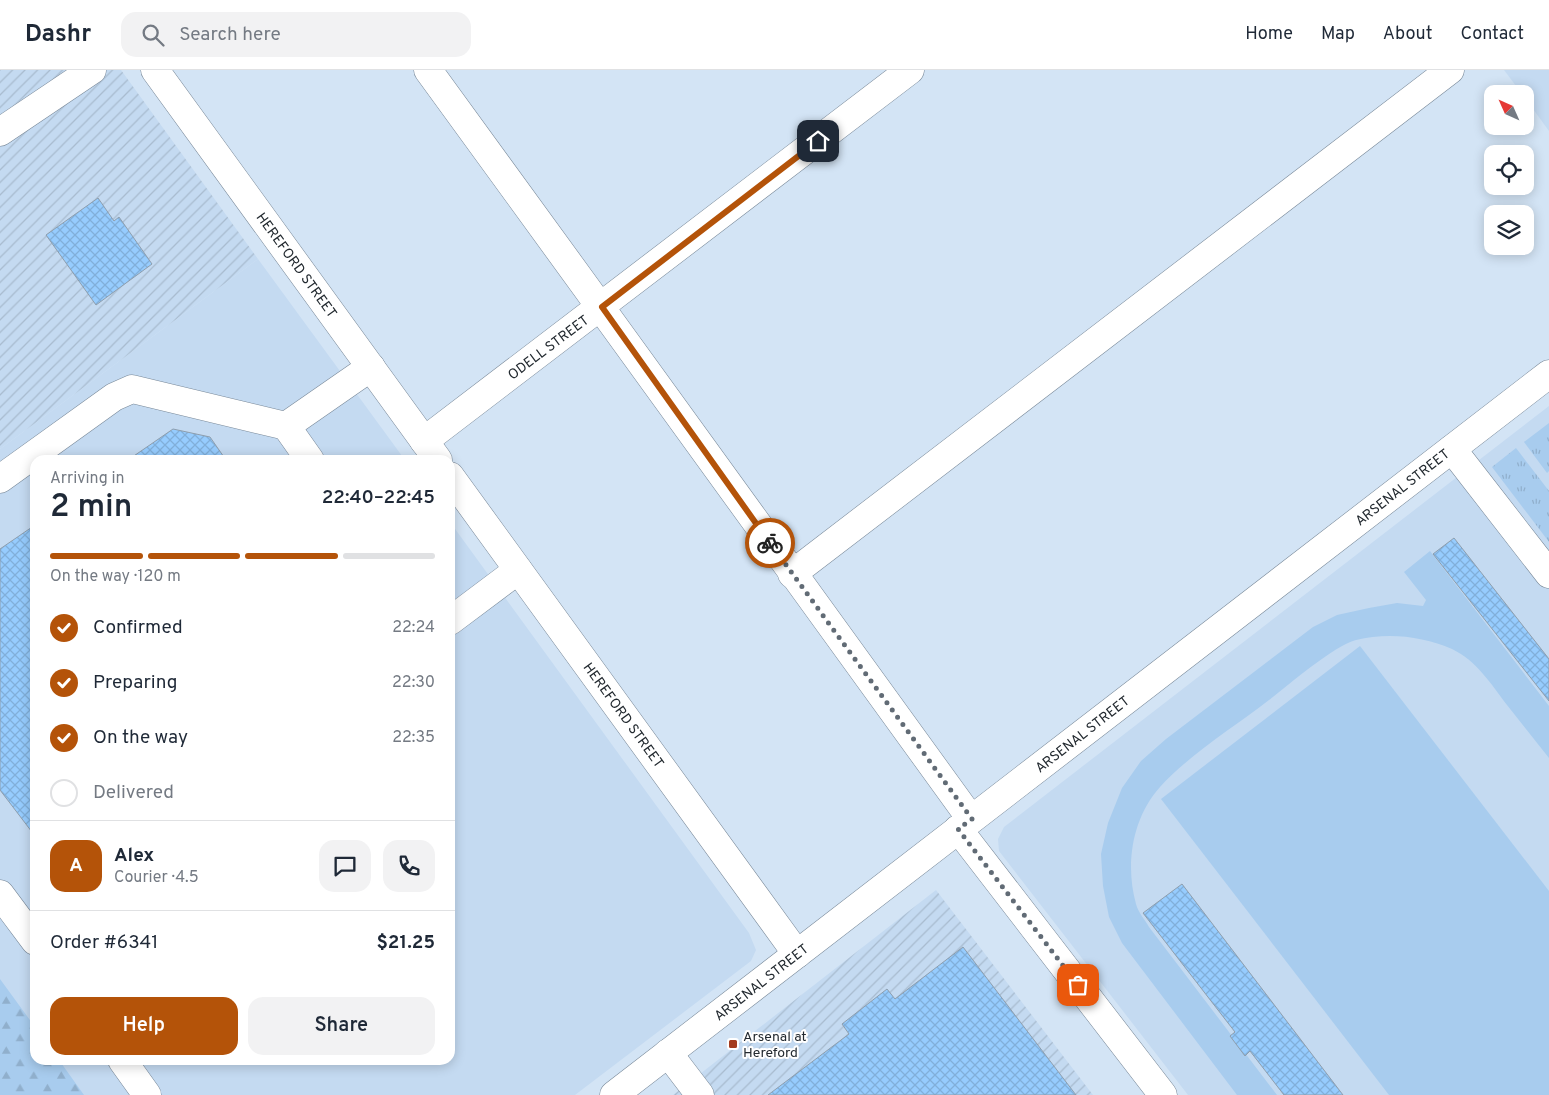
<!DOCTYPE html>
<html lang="en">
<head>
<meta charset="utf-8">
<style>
	body { margin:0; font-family:Overpass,sans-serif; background:#f2f2f3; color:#1f2937; height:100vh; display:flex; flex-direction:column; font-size:19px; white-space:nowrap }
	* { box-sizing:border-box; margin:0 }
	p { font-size:16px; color:#747a83 }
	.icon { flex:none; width:28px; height:28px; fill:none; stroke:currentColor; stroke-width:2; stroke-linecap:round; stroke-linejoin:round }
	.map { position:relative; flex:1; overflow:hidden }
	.sheet { position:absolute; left:30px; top:385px; width:425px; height:610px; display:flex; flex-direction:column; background:#fff; border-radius:15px; box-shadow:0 2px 12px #0003 }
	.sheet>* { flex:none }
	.needle { width:32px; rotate:315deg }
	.tools { position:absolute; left:1484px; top:15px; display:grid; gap:10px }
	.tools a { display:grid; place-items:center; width:50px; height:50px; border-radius:10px; background:#fff; box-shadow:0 2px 12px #0003; font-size:25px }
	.pin { position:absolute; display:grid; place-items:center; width:42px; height:42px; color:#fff; margin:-21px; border-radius:10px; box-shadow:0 2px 8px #0006 }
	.courier { position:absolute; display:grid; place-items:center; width:50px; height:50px; margin:-25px; border:4px solid #b45309; border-radius:50%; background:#fff; color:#222; box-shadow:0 1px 6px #0007 }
	.summary em { font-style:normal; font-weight:600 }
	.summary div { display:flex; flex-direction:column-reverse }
	.summary { display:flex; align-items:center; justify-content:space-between; height:85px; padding:0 20px }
	h1 { font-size:32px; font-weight:600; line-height:38px }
	.bar { display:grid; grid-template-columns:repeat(4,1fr); gap:8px 5px; align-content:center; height:60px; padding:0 20px }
	.bar i { height:6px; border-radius:4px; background:#e0e1e3 }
	.bar .selected { background:#b45309 }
	.bar p { grid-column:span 4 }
	.line { display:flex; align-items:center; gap:12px; padding:0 20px; border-top:1px solid #e0e1e3 }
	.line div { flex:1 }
	.round { display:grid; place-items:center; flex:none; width:52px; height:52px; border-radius:15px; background:#f2f2f3 }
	ol { padding:0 20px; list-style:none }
	li { display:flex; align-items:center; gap:15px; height:55px }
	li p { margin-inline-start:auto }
	li .icon { padding:5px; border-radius:50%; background:#b45309; color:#fff; stroke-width:4 }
	li:last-child { color:#747a83 }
	li i { width:28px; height:28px; border:2px solid #e0e1e3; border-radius:50% }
	.action { display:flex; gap:10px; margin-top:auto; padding:10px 20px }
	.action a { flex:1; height:58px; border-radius:15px; background:#b45309; color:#fff; font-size:20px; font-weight:600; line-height:58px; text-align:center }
	.action a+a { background:#f2f2f3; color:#1f2937 }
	header { display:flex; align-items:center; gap:30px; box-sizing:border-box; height:70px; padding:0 25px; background:#fff; border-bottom:1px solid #e0e1e3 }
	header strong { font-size:24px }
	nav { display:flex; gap:28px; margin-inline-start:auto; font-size:18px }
	.search { width:350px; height:45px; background:#f2f2f3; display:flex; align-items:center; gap:12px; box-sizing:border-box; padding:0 18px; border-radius:15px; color:#747a83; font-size:19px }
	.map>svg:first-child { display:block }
</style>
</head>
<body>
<header>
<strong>Dashr</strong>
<div class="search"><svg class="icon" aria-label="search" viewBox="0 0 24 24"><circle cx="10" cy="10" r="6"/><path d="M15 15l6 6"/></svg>Search here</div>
<nav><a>Home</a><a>Map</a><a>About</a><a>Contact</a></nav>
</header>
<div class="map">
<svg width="1549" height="1025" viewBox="0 0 1549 1025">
	<defs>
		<pattern id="industrial-furrows" width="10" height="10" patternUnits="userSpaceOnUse" patternTransform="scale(1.25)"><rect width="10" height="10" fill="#c4daf1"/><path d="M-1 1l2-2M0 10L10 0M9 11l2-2" fill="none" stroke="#a8bbcf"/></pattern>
		<pattern id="grass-tufts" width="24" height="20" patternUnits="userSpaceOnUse" patternTransform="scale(1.25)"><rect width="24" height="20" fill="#a8ccee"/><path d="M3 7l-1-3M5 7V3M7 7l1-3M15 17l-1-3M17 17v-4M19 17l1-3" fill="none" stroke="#90afcc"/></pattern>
		<pattern id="forest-firs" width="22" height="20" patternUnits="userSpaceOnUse" patternTransform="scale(1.25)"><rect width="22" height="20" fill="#a8ccee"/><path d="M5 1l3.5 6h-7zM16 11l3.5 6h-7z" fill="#90afcc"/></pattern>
		<pattern id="building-cross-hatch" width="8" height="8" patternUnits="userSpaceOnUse" patternTransform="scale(1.25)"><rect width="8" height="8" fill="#96ccfe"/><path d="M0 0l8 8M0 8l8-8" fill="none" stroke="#81afda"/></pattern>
	</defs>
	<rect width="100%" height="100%" fill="#d3e4f5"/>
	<!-- built -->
	<g fill="#c4daf1">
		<polygon points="1504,0 1549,0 1549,61 1525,28 1525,24 1522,24"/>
		<polygon points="258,189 405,390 35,390 35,990 450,990 450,452 749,863 756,880 751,891 575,1025 36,1025 0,975 0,379"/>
		<polygon points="1549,336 1549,1025 1188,1025 999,781 998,769 1004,757"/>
	</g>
	<!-- industrial -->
	<g fill="url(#industrial-furrows)">
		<polygon points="0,0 121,0 258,189 0,379"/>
		<polygon points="936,820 1093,1025 673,1025"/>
	</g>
	<!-- grass -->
	<g fill="url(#grass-tufts)">
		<polygon points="1549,353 1549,401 1547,403 1524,372"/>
		<polygon points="1516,378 1549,421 1549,472 1492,397"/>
	</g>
	<!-- forest -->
	<polygon fill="url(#forest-firs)" points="0,909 35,957 35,990 59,990 84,1025 0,1025"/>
	<!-- pitch -->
	<g fill="#a8ccee">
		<path d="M1430,481L1549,636V688C1535,670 1521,653 1507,635C1491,614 1477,591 1452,579C1423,566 1387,562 1356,570C1332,577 1290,614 1269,630C1234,657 1189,685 1160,717C1132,748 1125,795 1136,834C1138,842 1145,850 1149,857L1277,1025H1237L1122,873L1109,847L1103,816L1101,784L1108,753L1122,718L1141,691L1166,669L1313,557L1337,545L1369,538L1397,533L1423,536L1426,530L1404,502Z"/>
		<polygon points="1360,576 1549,821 1549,1025 1389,1025 1161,729"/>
	</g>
	<!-- building -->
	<g fill="url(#building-cross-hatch)" stroke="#8e9ead">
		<polygon points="98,128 114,151 119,147 152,194 96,235 46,165"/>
		<polygon points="173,359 210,367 226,390 128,390"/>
		<polygon points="35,455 35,766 0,720 0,479"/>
		<polygon points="1454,468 1549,589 1549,631 1433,484"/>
		<polygon points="1182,814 1343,1025 1284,1025 1250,981 1245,986 1230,966 1235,962 1143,843"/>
		<polygon points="963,877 1076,1025 768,1025 849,964 842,954 887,919 895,929"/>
	</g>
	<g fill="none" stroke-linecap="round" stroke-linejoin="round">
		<defs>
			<g id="minor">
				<polyline points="155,0 438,390"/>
				<path d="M428,0C610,249 790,500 971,749"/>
				<polyline points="0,62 92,0"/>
				<polyline points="286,356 310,390"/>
				<polyline points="424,371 910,0"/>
				<polyline points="1452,379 1549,504"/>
				<polyline points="450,406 797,884"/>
				<polyline points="0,409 114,327 132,319 286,356 371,297"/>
				<polyline points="792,504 1450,0"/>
				<polyline points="450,551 518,500"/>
				<polyline points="958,759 1163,1025"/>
				<polyline points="0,824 35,871"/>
				<polyline points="668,983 700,1025"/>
				<polyline points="122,990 147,1025"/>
			</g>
			<polyline id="major" points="614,1025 1549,304"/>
		</defs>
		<!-- minor casing -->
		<use href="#minor" stroke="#788898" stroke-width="29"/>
		<!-- major casing -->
		<use href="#major" stroke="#788898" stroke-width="29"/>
		<!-- minor -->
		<use href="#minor" stroke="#fff" stroke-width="28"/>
		<!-- major -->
		<use href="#major" stroke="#fff" stroke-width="28"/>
	</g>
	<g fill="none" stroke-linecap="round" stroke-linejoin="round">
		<!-- done -->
		<polyline stroke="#616b75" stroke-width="5" stroke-dasharray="0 9" points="770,473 972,749 958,759 1078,915"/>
		<!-- route -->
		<polyline stroke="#b45309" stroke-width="6" points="770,473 602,237 818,71"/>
	</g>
	<!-- markers -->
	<rect fill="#a33b1e" stroke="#fff" stroke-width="2" x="728" y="969" width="10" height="10" rx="2.5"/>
	<g text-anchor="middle" stroke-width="4" stroke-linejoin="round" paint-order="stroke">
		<!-- street labels -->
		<g font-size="14" fill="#232a30" stroke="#fff">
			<text transform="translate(297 195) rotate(54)" y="5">HEREFORD STREET</text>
			<text transform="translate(548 277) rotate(-37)" y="5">ODELL STREET</text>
			<text transform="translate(1402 417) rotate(-38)" y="5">ARSENAL STREET</text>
			<text transform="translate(624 645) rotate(54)" y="5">HEREFORD STREET</text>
			<text transform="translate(1082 664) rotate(-38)" y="5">ARSENAL STREET</text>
			<text transform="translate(761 912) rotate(-38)" y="5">ARSENAL STREET</text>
		</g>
		<!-- poi labels -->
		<g font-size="14" fill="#232a30" stroke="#fff" text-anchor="start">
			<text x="743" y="971">Arsenal at<tspan x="743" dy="16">Hereford</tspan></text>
		</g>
	</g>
</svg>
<div class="tools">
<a><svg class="needle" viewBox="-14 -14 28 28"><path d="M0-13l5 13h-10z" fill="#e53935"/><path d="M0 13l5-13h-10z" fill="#747a83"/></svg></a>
<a><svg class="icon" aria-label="locate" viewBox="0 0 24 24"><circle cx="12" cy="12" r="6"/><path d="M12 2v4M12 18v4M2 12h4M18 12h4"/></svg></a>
<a><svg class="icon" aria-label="layers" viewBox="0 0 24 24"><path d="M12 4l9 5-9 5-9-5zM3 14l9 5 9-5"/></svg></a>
</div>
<div class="pin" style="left:1078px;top:915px;background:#ea580c"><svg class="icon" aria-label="bag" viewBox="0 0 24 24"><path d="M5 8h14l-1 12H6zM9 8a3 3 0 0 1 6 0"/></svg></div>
<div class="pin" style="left:818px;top:71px;background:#1f2937"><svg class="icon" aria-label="home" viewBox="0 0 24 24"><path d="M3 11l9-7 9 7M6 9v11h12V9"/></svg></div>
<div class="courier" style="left:770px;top:473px"><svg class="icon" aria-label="bike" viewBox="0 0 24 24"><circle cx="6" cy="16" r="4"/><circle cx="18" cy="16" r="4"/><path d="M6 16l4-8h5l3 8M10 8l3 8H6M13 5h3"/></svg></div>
<section class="sheet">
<div class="summary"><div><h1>2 min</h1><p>Arriving in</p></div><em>22:40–22:45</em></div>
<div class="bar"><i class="selected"></i><i class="selected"></i><i class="selected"></i><i></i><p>On the way · 120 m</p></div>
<ol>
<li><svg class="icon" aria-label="check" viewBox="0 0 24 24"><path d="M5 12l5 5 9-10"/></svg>Confirmed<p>22:24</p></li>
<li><svg class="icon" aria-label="check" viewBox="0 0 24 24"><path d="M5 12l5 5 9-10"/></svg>Preparing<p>22:30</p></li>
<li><svg class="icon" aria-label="check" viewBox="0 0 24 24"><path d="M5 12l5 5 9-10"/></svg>On the way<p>22:35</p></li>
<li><i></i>Delivered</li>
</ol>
<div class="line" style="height:90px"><b class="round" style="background:#b45309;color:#fff">A</b><div><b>Alex</b><p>Courier · 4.5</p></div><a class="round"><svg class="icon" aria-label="chat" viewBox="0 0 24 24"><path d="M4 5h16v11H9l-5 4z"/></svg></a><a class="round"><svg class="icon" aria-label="phone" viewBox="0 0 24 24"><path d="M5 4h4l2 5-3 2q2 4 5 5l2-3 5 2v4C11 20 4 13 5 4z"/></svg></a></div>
<div class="line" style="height:65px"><div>Order #6341</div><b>$21.25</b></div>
<div class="action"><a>Help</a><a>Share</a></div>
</section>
</div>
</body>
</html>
